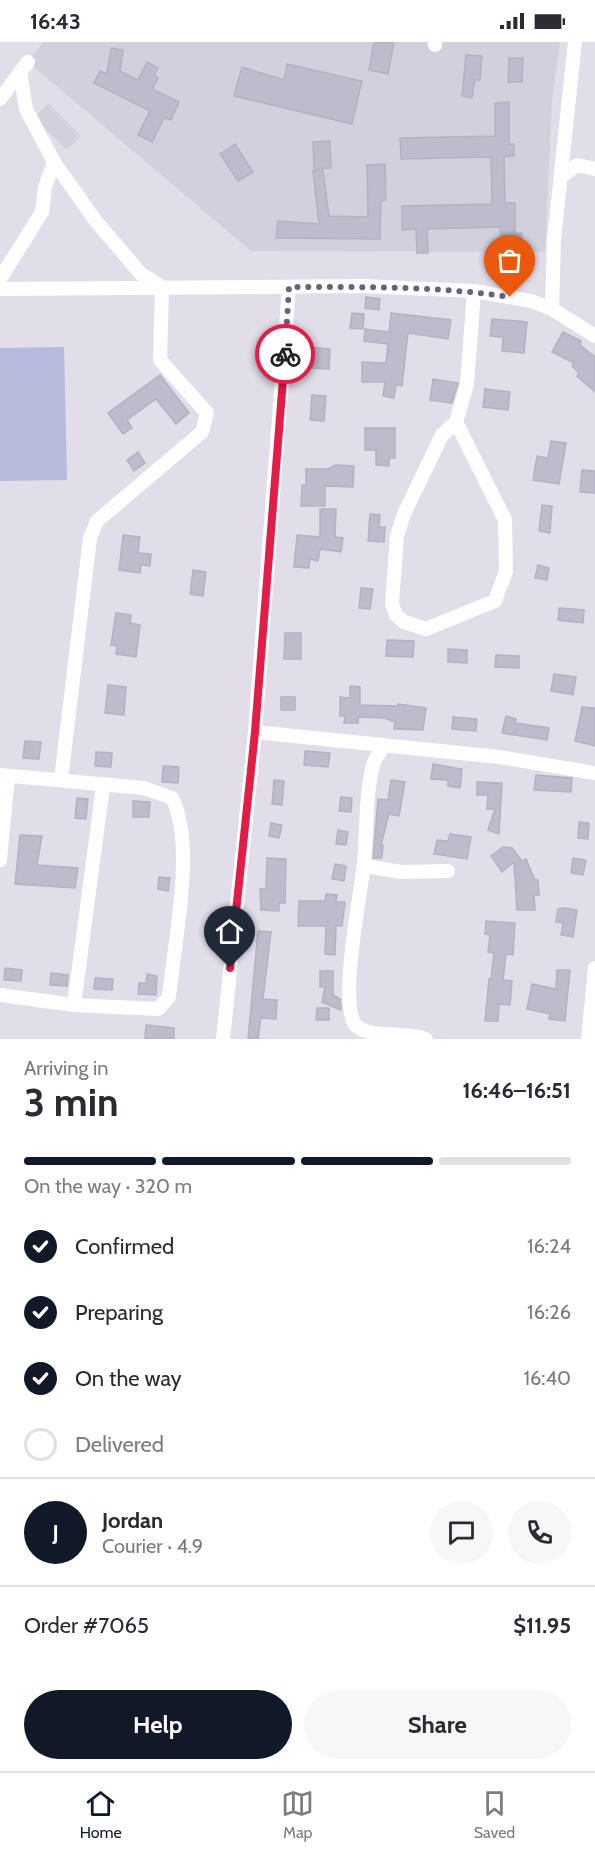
<!DOCTYPE html>
<html lang="en">
<head>
<meta charset="utf-8">
<style>
	body { margin:0; font-family:Cabin,sans-serif; background:#f7f7f7; color:#2b2b33; height:100vh; display:flex; flex-direction:column; font-size:22px; white-space:nowrap }
	* { box-sizing:border-box; margin:0 }
	p { font-size:20px; color:#7c7c81 }
	.icon { flex:none; width:33px; height:33px; fill:none; stroke:currentColor; stroke-width:2; stroke-linecap:round; stroke-linejoin:round }
	.map { position:relative; height:997px; overflow:hidden }
	.side { display:flex; flex-direction:column; background:#fff; flex:1 }
	.side>* { flex:none }
	.pin { position:absolute; display:grid; place-items:center; width:51px; height:51px; color:#fff; margin:-62px -26px; border-radius:50% 50% 50% 0; rotate:-45deg; box-shadow:0 0 6px #0007 }
	.pin .icon { rotate:45deg }
	.courier { position:absolute; display:grid; place-items:center; width:60px; height:60px; margin:-30px; border:4px solid #e11d48; border-radius:50%; background:#fff; color:#222; box-shadow:0 2px 8px #0007 }
	.headline em { font-style:normal; font-weight:800 }
	.headline div { display:flex; flex-direction:column-reverse }
	.headline { display:flex; align-items:center; justify-content:space-between; height:102px; padding:0 24px }
	h1 { font-size:39px; font-weight:800; line-height:45px }
	.bar { display:grid; grid-template-columns:repeat(4,1fr); gap:9px 6px; align-content:center; height:72px; padding:0 24px }
	.bar i { height:8px; border-radius:4px; background:#e1e1e2 }
	.bar .active { background:#111827 }
	.bar p { grid-column:span 4 }
	.line { display:flex; align-items:center; gap:15px; padding:0 24px; border-top:2px solid #e1e1e2 }
	.line div { flex:1 }
	.round { display:grid; place-items:center; flex:none; width:63px; height:63px; border-radius:32px; background:#f7f7f7 }
	ol { padding:0 24px; list-style:none }
	li { display:flex; align-items:center; gap:18px; height:66px }
	li p { margin-inline-start:auto }
	li .icon { padding:6px; border-radius:50%; background:#111827; color:#fff; stroke-width:4 }
	li:last-child { color:#7c7c81 }
	li i { width:33px; height:33px; border:3px solid #e1e1e2; border-radius:50% }
	.action { display:flex; gap:12px; margin-top:auto; padding:12px 24px }
	.action a { flex:1; height:69px; border-radius:36px; background:#111827; color:#fff; font-size:24px; font-weight:800; line-height:69px; text-align:center }
	.action a+a { background:#f7f7f7; color:#2b2b33 }
	.status { display:flex; justify-content:space-between; align-items:center; height:42px; padding:0 30px; background:#fff; direction:ltr }
	.status svg { height:16px; fill:currentColor }
	.tab-bar { display:flex; justify-content:space-around; align-items:center; height:84px; border-top:2px solid #e1e1e2; background:#fff; font-size:16px; color:#7c7c81 }
	.tab-bar a { display:grid; justify-items:center; gap:3px }
	.tab-bar .active { color:#111827 }
	.map>svg:first-child { display:block }
</style>
</head>
<body>
<div class="status"><b>16:43</b><svg viewBox="0 0 49 12"><path d="M0 12V9h3v3zM5 12V6h3v6zM10 12V3h3v9zM15 12V0h3v12zM26 1h20v11H26zM47 4h2v5h-2z"/></svg></div>
<div class="map">
<svg width="595" height="997" viewBox="0 0 595 997">
	<rect width="100%" height="100%" fill="#e1deea"/>
	<!-- built -->
	<g fill="#d3d0de">
		<polygon points="43,0 560,0 552,59 545,210 251,209 28,20"/>
		<polygon points="48,61 81,94 67,108 34,76"/>
	</g>
	<!-- green -->
	<polygon fill="#b7badc" points="64,305 67,438 0,439 0,306"/>
	<!-- building -->
	<g fill="#bebbcb" stroke="#b5b1c4" stroke-width="1.5">
		<polygon points="374,0 394,0 388,32 369,28"/>
		<polygon points="111,6 123,8 120,29 138,38 147,20 158,26 154,34 158,36 152,47 179,60 171,78 164,76 152,100 138,93 150,69 94,41 100,29 107,32"/>
		<polygon points="466,13 482,14 480,38 475,38 472,56 462,54"/>
		<polygon points="509,16 523,16 522,40 508,40"/>
		<polygon points="287,22 362,39 352,82 234,54 242,25 284,38"/>
		<polygon points="509,60 509,102 514,102 514,114 504,115 505,161 515,161 515,192 521,191 524,212 504,215 500,185 427,187 428,211 417,211 416,187 402,188 402,164 492,162 491,115 401,117 400,96 495,94 495,61"/>
		<polygon points="330,99 331,126 314,127 313,100"/>
		<polygon points="235,102 253,130 238,139 220,112"/>
		<polygon points="385,122 386,158 381,159 380,197 276,196 278,179 319,182 313,129 323,128 329,174 368,175 367,123"/>
		<polygon points="366,255 380,257 379,268 365,266"/>
		<polygon points="352,271 364,272 363,287 350,286"/>
		<polygon points="391,271 451,278 448,297 408,291 402,344 396,343 394,356 383,354 385,340 362,340 362,320 386,321 388,302 364,299 365,287 389,290"/>
		<polygon points="492,277 527,280 524,311 502,309 503,295 490,294"/>
		<polygon points="563,290 581,299 580,303 595,315 595,350 577,334 579,331 572,324 574,321 552,310"/>
		<polygon points="308,305 330,307 329,327 307,326"/>
		<polygon points="160,333 189,371 176,382 156,357 127,378 132,386 123,392 108,371"/>
		<polygon points="433,337 458,341 452,361 430,358"/>
		<polygon points="485,347 510,350 508,368 483,365"/>
		<polygon points="312,353 326,354 324,379 310,378"/>
		<polygon points="365,386 395,386 395,416 389,416 389,424 376,423 376,408 365,408"/>
		<polygon points="551,399 566,401 559,442 533,438 537,414 548,416"/>
		<polygon points="138,410 145,421 134,429 127,418"/>
		<polygon points="336,423 354,424 353,445 325,444 325,464 301,464 302,443 306,443 306,427 328,427"/>
		<polygon points="582,428 595,429 595,451 580,450"/>
		<polygon points="542,463 552,464 550,491 539,489"/>
		<polygon points="320,467 336,467 335,495 343,496 341,510 320,507 318,519 310,517 309,526 294,525 297,493 320,495"/>
		<polygon points="370,472 380,473 379,485 385,485 384,500 368,499"/>
		<polygon points="123,493 140,495 138,511 151,512 150,524 141,523 140,531 119,528"/>
		<polygon points="538,523 549,526 547,538 535,536"/>
		<polygon points="193,528 206,530 203,554 190,552"/>
		<polygon points="361,546 373,547 370,567 359,566"/>
		<polygon points="559,566 584,568 583,581 558,578"/>
		<polygon points="116,571 131,573 130,581 140,583 136,615 116,612 117,604 111,603"/>
		<polygon points="285,591 301,591 301,617 284,617"/>
		<polygon points="387,598 414,599 413,615 386,614"/>
		<polygon points="448,607 467,608 467,621 448,620"/>
		<polygon points="496,613 519,614 519,626 495,625"/>
		<polygon points="554,632 576,635 573,653 551,649"/>
		<polygon points="108,643 126,645 124,673 105,671"/>
		<polygon points="350,644 360,645 360,663 397,664 398,662 426,666 423,688 394,687 395,680 385,676 358,675 358,681 344,681 345,674 340,674 340,655 350,656"/>
		<rect x="281" y="655" width="14" height="13"/>
		<polygon points="582,665 595,666 595,704 575,699"/>
		<polygon points="506,674 516,677 515,681 549,686 547,698 502,691"/>
		<polygon points="453,675 477,677 476,689 452,687"/>
		<polygon points="25,699 41,700 39,717 23,716"/>
		<polygon points="305,709 330,711 328,725 304,723"/>
		<polygon points="96,710 112,711 111,725 95,724"/>
		<polygon points="433,722 462,727 460,746 448,744 448,738 431,737"/>
		<polygon points="163,724 179,725 178,741 162,740"/>
		<polygon points="536,733 572,736 571,750 534,748"/>
		<polygon points="274,738 284,739 282,763 272,762"/>
		<polygon points="391,738 405,740 399,774 389,772 381,803 383,803 382,816 373,816 378,757 388,758"/>
		<polygon points="477,740 502,741 499,792 488,788 495,767 487,767 488,753 477,753"/>
		<polygon points="341,755 352,756 351,770 339,769"/>
		<polygon points="77,756 88,757 86,777 75,776"/>
		<polygon points="133,759 150,760 149,775 133,775"/>
		<polygon points="579,780 589,781 588,797 578,796"/>
		<polygon points="271,781 282,783 279,796 269,794"/>
		<polygon points="338,788 348,790 346,803 336,802"/>
		<polygon points="450,792 471,795 467,817 434,812 437,798 448,799"/>
		<polygon points="20,793 42,794 37,823 78,826 75,846 15,842"/>
		<polygon points="503,805 512,806 522,819 526,817 535,838 538,838 539,853 534,853 535,868 517,868 514,820 502,830 491,814"/>
		<polygon points="267,816 286,817 285,861 279,861 279,869 261,868 260,847 266,847"/>
		<polygon points="573,816 586,818 583,833 571,831"/>
		<polygon points="335,822 346,824 344,839 332,837"/>
		<polygon points="159,835 170,836 168,849 158,847"/>
		<polygon points="326,852 337,853 336,860 345,860 342,884 336,884 335,913 325,912 326,884 298,884 299,859 325,859"/>
		<polygon points="565,866 577,868 573,895 561,893 563,881 556,880 558,867"/>
		<polygon points="486,879 515,881 513,913 506,912 503,938 512,939 510,963 499,962 498,979 485,979 489,937 491,937 494,911 488,910 490,893 485,892"/>
		<polygon points="258,889 271,890 263,957 277,958 276,977 261,976 258,997 248,997"/>
		<polygon points="5,926 22,928 21,939 4,938"/>
		<polygon points="557,928 570,928 565,979 549,977 550,972 527,967 532,942 556,947"/>
		<polygon points="320,929 333,929 333,953 340,957 341,968 322,960 325,945 320,945"/>
		<polygon points="51,931 68,933 67,944 50,943"/>
		<polygon points="147,932 157,934 156,953 138,952 139,941 146,941"/>
		<polygon points="95,936 113,937 112,948 94,947"/>
		<polygon points="317,966 329,966 329,978 316,978"/>
		<polygon points="146,983 174,986 174,997 145,997"/>
	</g>
	<g fill="none" stroke-linecap="round" stroke-linejoin="round">
		<!-- minor -->
		<g stroke="#fff" stroke-width="14">
			<polyline points="435,3 435,0"/>
			<polyline points="20,30 26,67 54,120 95,178 141,232 162,245 160,318 207,371 202,390 97,479 90,496 61,737"/>
			<polyline points="0,57 28,20"/>
			<polyline points="561,135 577,123 595,127"/>
			<polyline points="0,237 42,170 45,145 54,120"/>
			<polyline points="0,247 364,244 474,249 531,259 552,267 595,294"/>
			<polyline points="552,267 554,197 575,0"/>
			<polyline points="456,380 505,478 506,529 495,559 426,587 404,580 396,573 392,562 397,494 404,472 442,393 456,380 467,342 474,249"/>
			<polyline points="255,690 499,715 595,731"/>
			<path d="M383,704C380,711 374,717 373,724C365,755 367,789 364,821C361,852 338,962 356,984C373,997 404,989 426,997"/>
			<path d="M0,733L144,746L172,756C196,802 174,902 169,955L158,967L74,963L0,953"/>
			<polyline points="0,818 8,734"/>
			<polyline points="364,824 402,830 448,829"/>
			<polyline points="74,963 103,744"/>
			<polyline points="223,997 255,690 289,245"/>
			<polyline points="588,997 595,926"/>
		</g>
	</g>
	<g fill="none" stroke-linecap="round" stroke-linejoin="round">
		<!-- done -->
		<path stroke="#696278" stroke-width="6" stroke-dasharray="0 10.8" d="M285,312L289,245C363,245 437,244 510,255"/>
		<!-- route -->
		<polyline stroke="#e11d48" stroke-width="8" points="230,926 255,690 285,312"/>
	</g>
</svg>
<div class="pin" style="left:510px;top:255px;background:#ea580c"><svg class="icon" aria-label="bag" viewBox="0 0 24 24"><path d="M5 8h14l-1 12H6zM9 8a3 3 0 0 1 6 0"/></svg></div>
<div class="pin" style="left:230px;top:926px;background:#1f2937"><svg class="icon" aria-label="home" viewBox="0 0 24 24"><path d="M3 11l9-7 9 7M6 9v11h12V9"/></svg></div>
<div class="courier" style="left:285px;top:312px"><svg class="icon" aria-label="bike" viewBox="0 0 24 24"><circle cx="6" cy="16" r="4"/><circle cx="18" cy="16" r="4"/><path d="M6 16l4-8h5l3 8M10 8l3 8H6M13 5h3"/></svg></div>
</div>
<section class="side">
<div class="headline"><div><h1>3 min</h1><p>Arriving in</p></div><em>16:46–16:51</em></div>
<div class="bar"><i class="active"></i><i class="active"></i><i class="active"></i><i></i><p>On the way · 320 m</p></div>
<ol>
<li><svg class="icon" aria-label="check" viewBox="0 0 24 24"><path d="M5 12l5 5 9-10"/></svg>Confirmed<p>16:24</p></li>
<li><svg class="icon" aria-label="check" viewBox="0 0 24 24"><path d="M5 12l5 5 9-10"/></svg>Preparing<p>16:26</p></li>
<li><svg class="icon" aria-label="check" viewBox="0 0 24 24"><path d="M5 12l5 5 9-10"/></svg>On the way<p>16:40</p></li>
<li><i></i>Delivered</li>
</ol>
<div class="line" style="height:108px"><b class="round" style="background:#111827;color:#fff">J</b><div><b>Jordan</b><p>Courier · 4.9</p></div><a class="round"><svg class="icon" aria-label="chat" viewBox="0 0 24 24"><path d="M4 5h16v11H9l-5 4z"/></svg></a><a class="round"><svg class="icon" aria-label="phone" viewBox="0 0 24 24"><path d="M5 4h4l2 5-3 2q2 4 5 5l2-3 5 2v4C11 20 4 13 5 4z"/></svg></a></div>
<div class="line" style="height:78px"><div>Order #7065</div><b>$11.95</b></div>
<div class="action"><a>Help</a><a>Share</a></div>
</section>
<nav class="tab-bar">
<a class="active"><svg class="icon" aria-label="home" viewBox="0 0 24 24"><path d="M3 11l9-7 9 7M6 9v11h12V9"/></svg>Home</a>
<a><svg class="icon" aria-label="map" viewBox="0 0 24 24"><path d="M3 6l6-2 6 2 6-2v14l-6 2-6-2-6 2zM9 4v14M15 6v14"/></svg>Map</a>
<a><svg class="icon" aria-label="saved" viewBox="0 0 24 24"><path d="M7 4h10v16l-5-4-5 4z"/></svg>Saved</a>
</nav>
</body>
</html>
